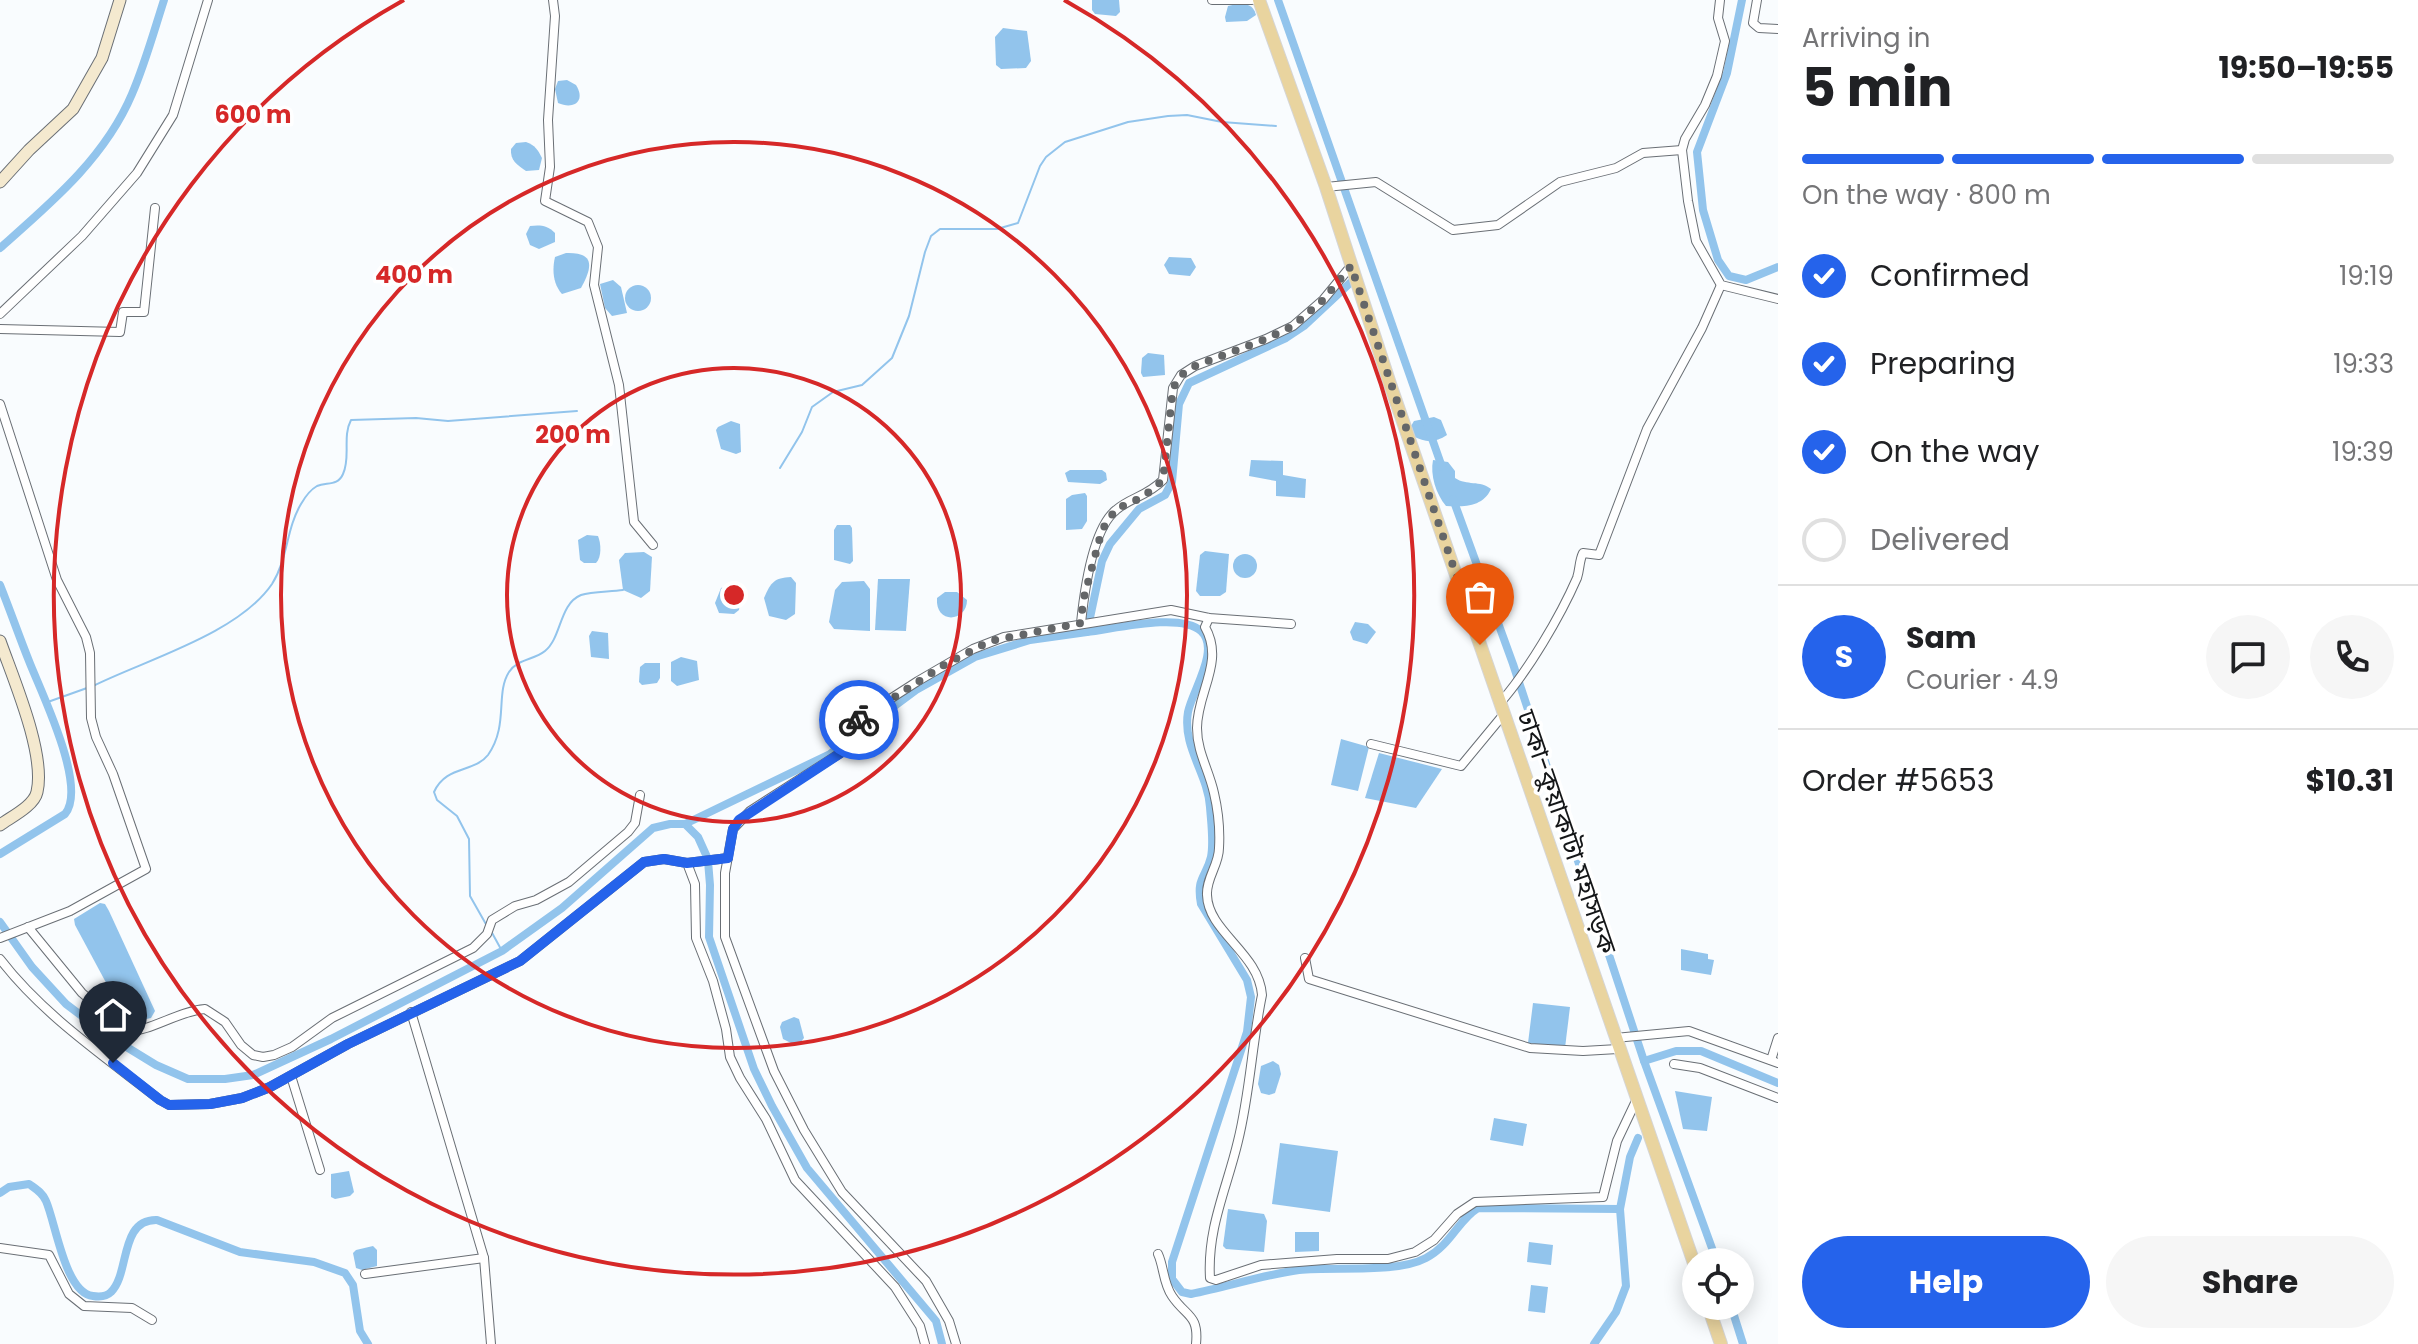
<!DOCTYPE html>
<html lang="en">
<head>
<meta charset="utf-8">
<style>
	body { margin:0; font-family:Poppins,"Noto Sans Bengali",sans-serif; background:#f6f6f6; color:#202124; height:100vh; display:flex; flex-direction:column; font-size:30px; white-space:nowrap }
	* { box-sizing:border-box; margin:0 }
	p { font-size:26px; color:#757577 }
	.icon { flex:none; width:44px; height:44px; fill:none; stroke:currentColor; stroke-width:2; stroke-linecap:round; stroke-linejoin:round }
	.map { position:relative; flex:1; overflow:hidden }
	.panel { display:flex; flex-direction:column; background:#fff; width:640px }
	.panel>* { flex:none }
	.buttons { position:absolute; left:1682px; top:1248px; display:grid; gap:16px }
	.buttons a { display:grid; place-items:center; width:72px; height:72px; border-radius:50%; background:#fff; box-shadow:0 4px 20px #0003; font-size:40px }
	.pin { position:absolute; display:grid; place-items:center; width:68px; height:68px; color:#fff; margin:-82px -34px; border-radius:50% 50% 50% 0; rotate:-45deg; box-shadow:0 0 8px #0007 }
	.pin .icon { rotate:45deg }
	.courier { position:absolute; display:grid; place-items:center; width:80px; height:80px; margin:-40px; border:6px solid #2563eb; border-radius:50%; background:#fff; color:#222; box-shadow:0 2px 10px #0007 }
	.overview em { font-style:normal; font-weight:700 }
	.overview div { display:flex; flex-direction:column-reverse }
	.overview { display:flex; align-items:center; justify-content:space-between; height:136px; padding:0 24px }
	h1 { font-size:52px; font-weight:700; line-height:60px }
	.bar { display:grid; grid-template-columns:repeat(4,1fr); gap:12px 8px; align-content:center; height:96px; padding:0 24px }
	.bar i { height:10px; border-radius:6px; background:#e0e0e0 }
	.bar .selected { background:#2563eb }
	.bar p { grid-column:span 4 }
	.line { display:flex; align-items:center; gap:20px; padding:0 24px; border-top:2px solid #e0e0e0 }
	.line div { flex:1 }
	.round { display:grid; place-items:center; flex:none; width:84px; height:84px; border-radius:42px; background:#f6f6f6 }
	ol { padding:0 24px; list-style:none }
	li { display:flex; align-items:center; gap:24px; height:88px }
	li p { margin-inline-start:auto }
	li .icon { padding:8px; border-radius:50%; background:#2563eb; color:#fff; stroke-width:4 }
	li:last-child { color:#757577 }
	li i { width:44px; height:44px; border:4px solid #e0e0e0; border-radius:50% }
	.cta { display:flex; gap:16px; margin-top:auto; padding:16px 24px }
	.cta a { flex:1; height:92px; border-radius:48px; background:#2563eb; color:#fff; font-size:32px; font-weight:700; line-height:92px; text-align:center }
	.cta a+a { background:#f6f6f6; color:#202124 }
	main { display:flex; flex:1; min-height:0 }
	.map>svg:first-child { display:block }
</style>
</head>
<body>
<main>
<div class="map">
<svg width="1778" height="1344" viewBox="0 0 1778 1344">
	<rect width="100%" height="100%" fill="#f9fcfe"/>
	<!-- water -->
	<g fill="#92c4ec">
		<polygon points="1092,0 1119,0 1120,12 1116,16 1095,14 1092,10"/>
		<path d="M1237,4C1247,4 1253,4 1256,15L1247,21L1226,22L1225,17L1228,6Z"/>
		<polygon points="1003,28 1027,31 1031,61 1026,68 1001,69 996,65 995,37"/>
		<path d="M567,80L576,85C586,101 574,110 558,103L555,89L558,81Z"/>
		<path d="M526,142C535,145 538,150 542,158L539,170L526,171C517,165 510,160 511,149L516,143Z"/>
		<path d="M530,226C540,225 547,225 555,233V242L539,249L530,245L526,234Z"/>
		<path d="M566,253C596,252 592,268 581,288L562,294C553,284 552,270 555,257Z"/>
		<polygon points="1169,257 1191,258 1196,267 1190,276 1169,274 1164,265"/>
		<polygon points="613,280 621,287 627,313 612,316 605,308 600,284"/>
		<circle cx="638" cy="298" r="13"/>
		<polygon points="1148,353 1164,355 1165,375 1143,377 1141,373 1142,358"/>
		<path d="M1434,417L1441,420L1447,435C1435,443 1426,443 1413,436L1411,426L1414,421Z"/>
		<polygon points="731,421 740,424 741,452 736,454 721,449 716,430 718,427"/>
		<polygon points="1251,460 1283,461 1283,475 1306,479 1305,498 1276,496 1276,481 1249,476"/>
		<path d="M1433,460L1448,462L1455,471V478C1467,486 1480,480 1491,489C1483,507 1464,507 1446,506C1436,494 1430,475 1433,460Z"/>
		<polygon points="1070,470 1102,470 1106,473 1107,480 1100,484 1068,482 1065,473"/>
		<polygon points="1085,493 1087,496 1087,521 1082,529 1066,530 1066,499 1072,495"/>
		<polygon points="837,525 850,525 852,528 853,561 850,564 834,560 834,530"/>
		<path d="M587,535L598,536C601,543 602,557 596,563H584L580,560L578,540Z"/>
		<polygon points="1205,551 1229,554 1226,592 1220,596 1200,596 1196,591 1200,555"/>
		<polygon points="644,552 652,557 650,591 641,598 623,590 619,560 625,553"/>
		<circle cx="1245" cy="566" r="12"/>
		<path d="M791,577L796,583L795,614L786,620L769,616L764,598C771,582 774,578 791,577Z"/>
		<polygon points="878,579 910,579 906,631 875,630"/>
		<polygon points="864,581 870,589 870,631 834,629 829,622 835,590 842,582"/>
		<polygon points="728,585 737,589 741,595 739,610 734,614 719,613 715,603 721,588"/>
		<path d="M945,592H957L967,600C967,622 935,625 937,598Z"/>
		<polygon points="1355,622 1368,624 1376,632 1367,644 1353,640 1350,632"/>
		<polygon points="592,631 608,633 609,659 591,657 589,636"/>
		<polygon points="681,657 697,661 699,680 677,686 671,681 671,662"/>
		<polygon points="645,663 660,663 660,678 657,683 642,685 639,682 640,667"/>
		<polygon points="1341,739 1369,747 1358,791 1331,785"/>
		<polygon points="1379,753 1442,769 1416,808 1365,798"/>
		<polygon points="100,903 105,904 109,911 155,1011 151,1018 133,1022 125,1018 75,925 74,919"/>
		<polygon points="1681,949 1708,954 1708,959 1714,960 1711,975 1681,970"/>
		<polygon points="1533,1003 1570,1007 1565,1048 1528,1043"/>
		<polygon points="794,1017 799,1019 804,1038 800,1043 793,1044 783,1039 780,1027 782,1022"/>
		<polygon points="1273,1061 1279,1065 1281,1074 1275,1093 1269,1095 1261,1093 1258,1084 1261,1066"/>
		<polygon points="1675,1091 1712,1097 1707,1131 1683,1129"/>
		<polygon points="1494,1118 1527,1124 1523,1146 1490,1140"/>
		<polygon points="1280,1143 1338,1151 1330,1212 1272,1204"/>
		<polygon points="349,1171 354,1192 350,1196 335,1199 331,1197 331,1174"/>
		<polygon points="1228,1209 1264,1214 1267,1221 1264,1252 1226,1249 1223,1246"/>
		<polygon points="1295,1232 1319,1232 1319,1251 1295,1252"/>
		<polygon points="1529,1242 1553,1245 1551,1265 1527,1262"/>
		<polygon points="373,1246 377,1250 377,1266 362,1270 356,1268 353,1253 356,1250"/>
		<polygon points="1531,1285 1548,1287 1545,1313 1528,1311"/>
	</g>
	<g fill="none" stroke-linecap="round" stroke-linejoin="round">
		<!-- stream -->
		<g stroke="#92c4ec" stroke-width="2">
			<polyline points="780,468 802,432 812,407 833,392 862,385 892,358 909,316 925,252 931,236 940,229 997,229 1018,223 1040,166 1046,157 1065,142 1128,122 1168,116 1187,115 1222,122 1276,126"/>
			<path d="M93,686C145,660 238,634 272,584C288,559 286,529 301,504C305,497 310,490 317,486C327,482 338,486 343,474C351,457 342,437 351,420L416,418L448,421L577,411"/>
			<polyline points="45,703 87,688"/>
			<path d="M487,926L470,896L469,839L457,816L437,800L434,792C446,765 474,773 488,755C509,725 495,694 509,672C517,659 534,660 545,651C562,637 559,604 581,595C592,591 610,592 623,590"/>
			<polyline points="491,931 502,951"/>
		</g>
		<!-- canal -->
		<g stroke="#92c4ec" stroke-width="8">
			<polyline points="1278,0 1442,467"/>
			<polyline points="1742,0 1727,73 1697,152 1703,210 1718,260 1729,276 1746,280 1778,267"/>
			<path d="M0,248C51,203 105,158 132,94C145,64 154,31 164,0"/>
			<polyline points="1453,499 1513,664 1644,1061 1717,1262"/>
			<path d="M0,585C10,610 19,636 29,661C41,692 88,787 65,814L0,854"/>
			<path d="M1087,632C1114,629 1180,612 1201,631C1221,649 1192,691 1188,712C1182,747 1208,774 1210,807C1211,822 1214,842 1211,857C1206,878 1196,877 1201,904L1247,980L1251,997L1247,1032L1172,1262V1279L1182,1292L1191,1294C1227,1287 1262,1275 1299,1270C1334,1266 1396,1274 1426,1258C1451,1245 1458,1220 1478,1208L1620,1209"/>
			<polyline points="685,824 830,754 916,690 975,657 1030,640 1087,632 1102,561 1110,544 1139,509 1165,495 1172,482 1179,404 1189,383 1286,338 1304,326 1350,283"/>
			<polyline points="708,861 710,885 709,937 754,1069 772,1106 807,1168 936,1321 942,1344"/>
			<polyline points="0,922 32,967 66,1004 107,1035 156,1065 188,1079 225,1079 253,1075 331,1039 502,951 562,908 653,828 670,824 685,824 698,837 707,857"/>
			<polyline points="1644,1061 1676,1051 1701,1051 1778,1083"/>
			<path d="M0,1193L9,1187L29,1184C36,1189 43,1193 46,1201C56,1224 65,1293 93,1296C99,1297 106,1297 111,1292C130,1274 119,1219 157,1220L240,1252L314,1262L345,1273L353,1285L360,1331L368,1344"/>
			<polyline points="1731,1306 1743,1344"/>
			<polyline points="1594,1344 1616,1312 1626,1286 1620,1209 1630,1157 1638,1138"/>
		</g>
		<defs>
			<g id="street">
				<polyline points="553,0 555,16 548,120 550,167 545,201 588,222 598,247 594,285 619,385 634,522 653,545"/>
				<polyline points="1212,0 1252,0"/>
				<polyline points="1720,0 1718,18 1725,41 1717,76 1705,105 1685,139 1682,150 1688,201 1696,241 1721,285 1778,299"/>
				<polyline points="1757,0 1753,23 1759,28 1778,29"/>
				<polyline points="1326,187 1376,182 1453,230 1498,225 1560,182 1616,168 1643,153 1682,150"/>
				<polyline points="0,314 82,236 137,173 173,115 208,0"/>
				<polyline points="0,329 120,332 123,312 144,312 155,208"/>
				<polyline points="0,404 57,580 86,637 90,653 91,718 96,737 113,774 146,869 70,911 0,938"/>
				<path d="M1209,618L1205,627C1225,662 1197,692 1197,728C1197,752 1209,770 1214,793C1218,810 1220,831 1219,848C1219,865 1206,878 1207,895C1208,932 1259,953 1262,995C1252,1043 1250,1093 1238,1141C1227,1188 1207,1228 1210,1278L1216,1280L1261,1265L1337,1259H1388L1415,1252L1434,1240L1457,1214L1475,1202L1603,1197L1617,1141L1636,1101"/>
				<path d="M1081,623C1084,594 1092,529 1116,510C1131,497 1146,497 1163,480L1173,388L1181,375L1195,366L1266,339L1293,326L1323,300L1351,266"/>
				<path d="M1500,703C1528,671 1560,617 1577,578C1580,569 1579,561 1583,553L1599,555L1647,429L1702,328L1721,285"/>
				<polyline points="1371,744 1461,766 1504,714"/>
				<polyline points="687,863 728,858"/>
				<path d="M28,927L82,993L127,1031C150,1032 178,1011 205,1009L225,1022L241,1045L253,1055L263,1057L274,1055L292,1047L332,1018L473,948L487,934L492,920L515,906L536,900L569,882L628,832L635,823L640,795"/>
				<polyline points="1305,958 1309,979 1530,1048 1583,1051 1618,1049"/>
				<path d="M0,959C43,1015 104,1056 160,1100L169,1105L210,1104L242,1098L270,1087L348,1044L520,961L644,862L664,859L687,863L695,884L696,938L713,981L726,1029L730,1057L740,1078L766,1119L795,1180L895,1287L920,1326L925,1344"/>
				<polyline points="411,1012 484,1258 491,1344"/>
				<polyline points="1615,1038 1689,1031 1778,1063"/>
				<polyline points="1771,1060 1778,1038"/>
				<polyline points="1674,1064 1700,1068 1778,1098"/>
				<polyline points="291,1076 320,1170"/>
				<polyline points="0,1248 49,1255 69,1294 84,1306 132,1308 152,1320"/>
				<path d="M1158,1254C1164,1267 1163,1283 1172,1296C1186,1317 1199,1314 1196,1344"/>
				<polyline points="365,1274 484,1258"/>
				<polyline points="956,1344 949,1321 926,1281 842,1192 804,1130 774,1071 725,937 725,873 733,829 750,811 859,741 852,731 862,717 918,681 973,649 1004,637 1171,610 1209,618 1291,624"/>
			</g>
			<g id="secondary">
				<polyline points="0,182 29,150 73,109 102,58 120,0"/>
				<path d="M0,641C13,678 46,754 37,792C34,806 11,817 0,825"/>
			</g>
			<g id="primary">
				<polyline points="1259,0 1326,187 1390,384 1696,1269"/>
				<polyline points="1708,1306 1721,1344"/>
			</g>
		</defs>
		<!-- street casing -->
		<use href="#street" stroke="#6a6f75" stroke-width="10"/>
		<!-- secondary casing -->
		<use href="#secondary" stroke="#6a6f75" stroke-width="13"/>
		<!-- primary casing -->
		<use href="#primary" stroke="#d5d5d5" stroke-width="14"/>
		<!-- street -->
		<use href="#street" stroke="#fff" stroke-width="8"/>
		<!-- secondary -->
		<use href="#secondary" stroke="#f4e9cf" stroke-width="11"/>
		<!-- primary -->
		<use href="#primary" stroke="#e9d49f" stroke-width="12"/>
	</g>
	<g fill="none" stroke-linecap="round" stroke-linejoin="round">
		<!-- done -->
		<polyline stroke="#646668" stroke-width="8" stroke-dasharray="0 14.4" points="859,720 944,665 990,641 1081,623 1083,601 1102,530 1116,509 1143,497 1163,480 1173,388 1181,375 1195,366 1266,339 1293,326 1323,300 1351,266 1480,645"/>
		<!-- route -->
		<polyline stroke="#2563eb" stroke-width="10" points="113,1063 160,1100 169,1105 210,1104 242,1098 270,1087 348,1044 520,961 644,862 664,859 687,863 728,858 733,829 739,820 859,741 852,731 859,720"/>
	</g>
	<!-- distance rings -->
	<g fill="none" stroke="#d62828" stroke-width="4">
		<circle cx="734" cy="595" r="227"/>
		<circle cx="734" cy="595" r="453"/>
		<path d="M1064 0A680 680 0 1 1 404 0"/>
	</g>
	<g text-anchor="middle" stroke-width="7" stroke-linejoin="round" paint-order="stroke">
		<!-- street labels -->
		<g font-size="26" fill="#141618" stroke="#fff">
			<text transform="translate(1567 832) rotate(71)" y="9">ঢাকা-কুয়াকাটা মহাসড়ক</text>
		</g>
	</g>
	<circle cx="734" cy="595" r="12" fill="#d62828" stroke="#fff" stroke-width="4"/>
	<g font-size="24" text-anchor="middle" font-weight="bold" fill="#d62828" stroke="#fff" stroke-width="7" stroke-linejoin="round" paint-order="stroke">
		<text x="253" y="123">600 m</text>
		<text x="414" y="283">400 m</text>
		<text x="573" y="443">200 m</text>
	</g>
</svg>
<div class="buttons">
<a><svg class="icon" aria-label="locate" viewBox="0 0 24 24"><circle cx="12" cy="12" r="6"/><path d="M12 2v4M12 18v4M2 12h4M18 12h4"/></svg></a>
</div>
<div class="pin" style="left:1480px;top:645px;background:#ea580c"><svg class="icon" aria-label="bag" viewBox="0 0 24 24"><path d="M5 8h14l-1 12H6zM9 8a3 3 0 0 1 6 0"/></svg></div>
<div class="pin" style="left:113px;top:1063px;background:#1f2937"><svg class="icon" aria-label="home" viewBox="0 0 24 24"><path d="M3 11l9-7 9 7M6 9v11h12V9"/></svg></div>
<div class="courier" style="left:859px;top:720px"><svg class="icon" aria-label="bike" viewBox="0 0 24 24"><circle cx="6" cy="16" r="4"/><circle cx="18" cy="16" r="4"/><path d="M6 16l4-8h5l3 8M10 8l3 8H6M13 5h3"/></svg></div>
</div>
<section class="panel">
<div class="overview"><div><h1>5 min</h1><p>Arriving in</p></div><em>19:50–19:55</em></div>
<div class="bar"><i class="selected"></i><i class="selected"></i><i class="selected"></i><i></i><p>On the way · 800 m</p></div>
<ol>
<li><svg class="icon" aria-label="check" viewBox="0 0 24 24"><path d="M5 12l5 5 9-10"/></svg>Confirmed<p>19:19</p></li>
<li><svg class="icon" aria-label="check" viewBox="0 0 24 24"><path d="M5 12l5 5 9-10"/></svg>Preparing<p>19:33</p></li>
<li><svg class="icon" aria-label="check" viewBox="0 0 24 24"><path d="M5 12l5 5 9-10"/></svg>On the way<p>19:39</p></li>
<li><i></i>Delivered</li>
</ol>
<div class="line" style="height:144px"><b class="round" style="background:#2563eb;color:#fff">S</b><div><b>Sam</b><p>Courier · 4.9</p></div><a class="round"><svg class="icon" aria-label="chat" viewBox="0 0 24 24"><path d="M4 5h16v11H9l-5 4z"/></svg></a><a class="round"><svg class="icon" aria-label="phone" viewBox="0 0 24 24"><path d="M5 4h4l2 5-3 2q2 4 5 5l2-3 5 2v4C11 20 4 13 5 4z"/></svg></a></div>
<div class="line" style="height:104px"><div>Order #5653</div><b>$10.31</b></div>
<div class="cta"><a>Help</a><a>Share</a></div>
</section>
</main>
</body>
</html>
